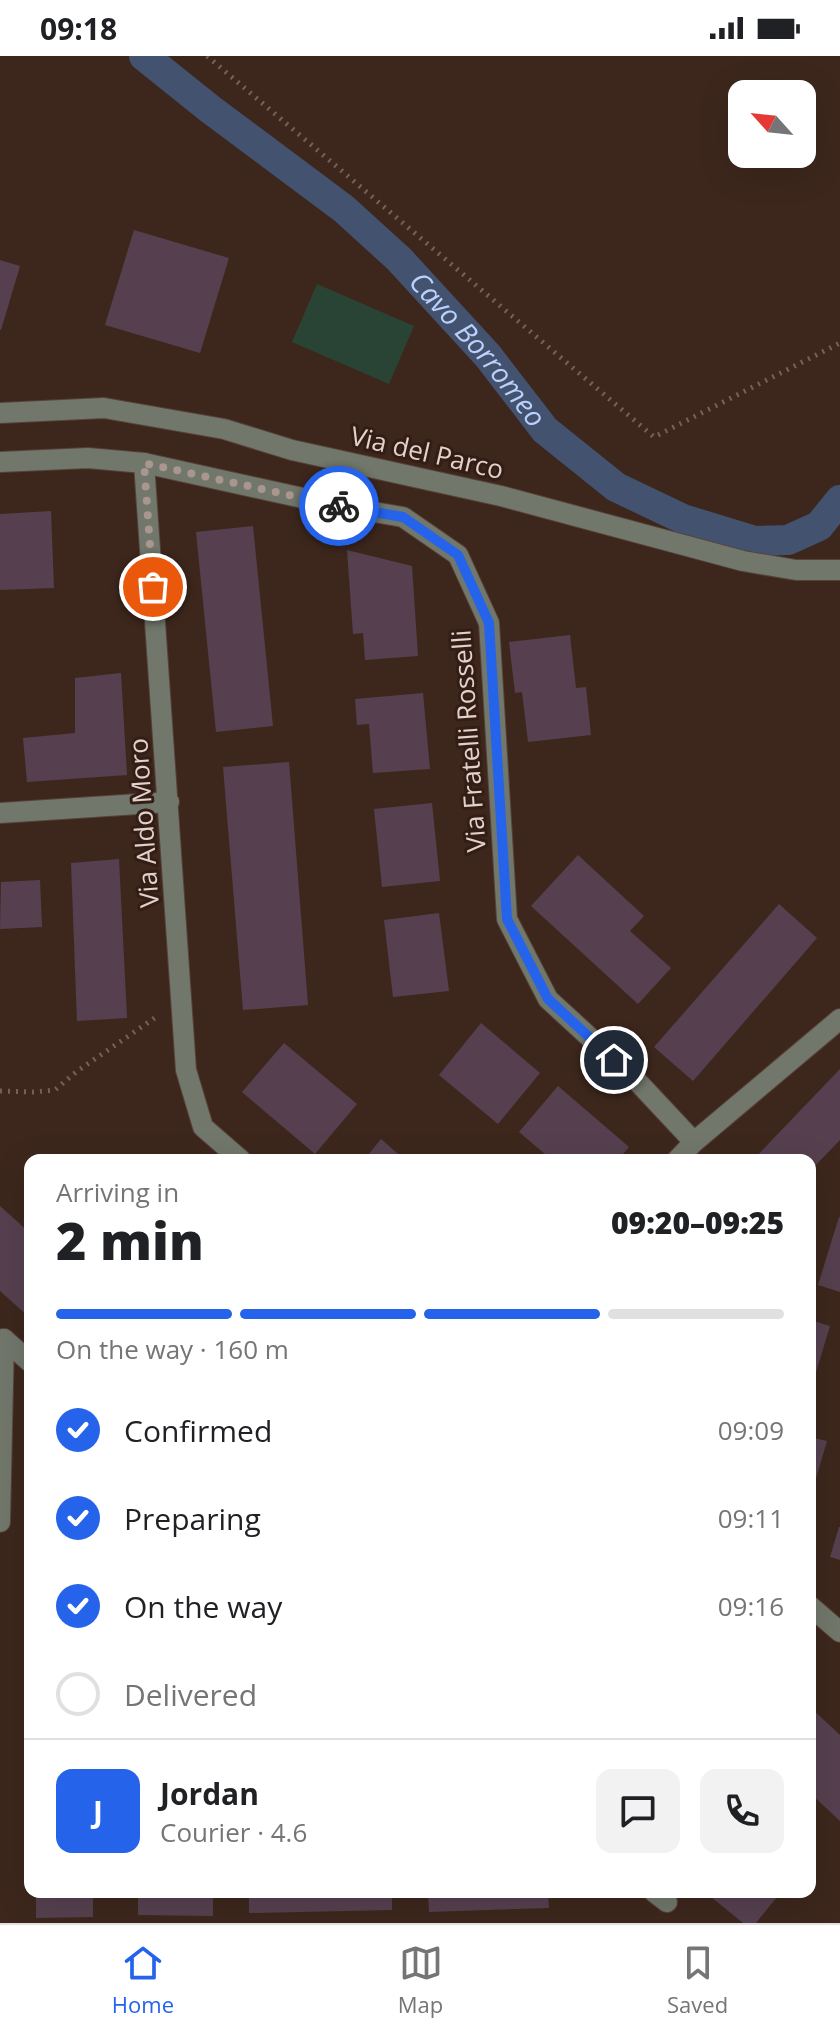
<!DOCTYPE html>
<html lang="en">
<head>
<meta charset="utf-8">
<style>
	body { margin:0; font-family:"Open Sans",sans-serif; background:#f2f2f2; color:#202124; height:100vh; display:flex; flex-direction:column; font-size:30px; white-space:nowrap }
	* { box-sizing:border-box; margin:0 }
	p { font-size:26px; color:#757577 }
	.icon { flex:none; width:44px; height:44px; fill:none; stroke:currentColor; stroke-width:2; stroke-linecap:round; stroke-linejoin:round }
	.map { position:relative; flex:1; overflow:hidden }
	.side { position:absolute; left:24px; top:1098px; width:792px; height:744px; display:flex; flex-direction:column; background:#fff; border-radius:16px; box-shadow:0 8px 32px #0002 }
	.side>* { flex:none }
	.needle { width:52px; rotate:297deg }
	.tools { position:absolute; left:728px; top:24px; display:grid; gap:16px }
	.tools a { display:grid; place-items:center; width:88px; height:88px; border-radius:16px; background:#fff; box-shadow:0 8px 32px #0002; font-size:40px }
	.pin { position:absolute; display:grid; place-items:center; width:68px; height:68px; color:#fff; margin:-34px; border:4px solid #fff; border-radius:50%; box-shadow:0 2px 8px #0007 }
	.courier { position:absolute; display:grid; place-items:center; width:80px; height:80px; margin:-40px; border:6px solid #2563eb; border-radius:50%; background:#fff; color:#222; box-shadow:0 2px 10px #0007 }
	.head em { font-style:normal; font-weight:800 }
	.head div { display:flex; flex-direction:column-reverse }
	.head { display:flex; align-items:center; justify-content:space-between; height:136px; padding:0 32px }
	h1 { font-size:52px; font-weight:800; line-height:60px }
	.bar { display:grid; grid-template-columns:repeat(4,1fr); gap:12px 8px; align-content:center; height:96px; padding:0 32px }
	.bar i { height:10px; border-radius:6px; background:#e0e0e0 }
	.bar .current { background:#2563eb }
	.bar p { grid-column:span 4 }
	.line { display:flex; align-items:center; gap:20px; padding:0 32px; border-top:2px solid #e0e0e0 }
	.line div { flex:1 }
	.round { display:grid; place-items:center; flex:none; width:84px; height:84px; border-radius:16px; background:#f2f2f2 }
	ol { padding:0 32px; list-style:none }
	li { display:flex; align-items:center; gap:24px; height:88px }
	li p { margin-inline-start:auto }
	li .icon { padding:8px; border-radius:50%; background:#2563eb; color:#fff; stroke-width:4 }
	li:last-child { color:#757577 }
	li i { width:44px; height:44px; border:4px solid #e0e0e0; border-radius:50% }
	.status { display:flex; justify-content:space-between; align-items:center; height:56px; padding:0 40px; background:#fff; direction:ltr }
	.status svg { height:22px; fill:currentColor }
	.dock { display:flex; justify-content:space-around; align-items:center; height:112px; border-top:2px solid #e0e0e0; background:#fff; font-size:22px; color:#757577 }
	.dock a { display:grid; justify-items:center; gap:4px }
	.dock .current { color:#2563eb }
	.map>svg:first-child { display:block }
</style>
</head>
<body>
<div class="status"><b>09:18</b><svg viewBox="0 0 49 12"><path d="M0 12V9h3v3zM5 12V6h3v6zM10 12V3h3v9zM15 12V0h3v12zM26 1h20v11H26zM47 4h2v5h-2z"/></svg></div>
<div class="map">
<svg width="840" height="1867" viewBox="0 0 840 1867">
	<rect width="100%" height="100%" fill="#3d271d"/>
	<!-- green -->
	<polygon fill="#294435" points="317,228 414,270 389,328 292,286"/>
	<g fill="none" stroke-linecap="round" stroke-linejoin="round">
		<!-- canal -->
		<path stroke="#43526f" stroke-width="30" id="s1" d="M144,0L210,53L344,153L399,203L488,300L545,374L616,431L683,463L755,485L788,484L819,470L840,444"/>
	</g>
	<!-- building -->
	<g fill="#56404f">
		<polygon points="134,174 229,202 200,297 105,269"/>
		<polygon points="0,204 20,210 1,274 0,274"/>
		<polygon points="51,455 54,532 0,534 0,458"/>
		<polygon points="253,470 273,670 216,676 196,476"/>
		<polygon points="347,494 412,510 418,600 365,604 363,577 353,578"/>
		<polygon points="570,579 576,632 586,631 591,679 528,686 522,636 515,637 509,586"/>
		<polygon points="121,617 127,719 27,726 23,682 75,677 75,622"/>
		<polygon points="423,637 430,713 373,717 369,668 357,669 355,643"/>
		<polygon points="289,706 308,949 243,954 223,711"/>
		<polygon points="432,747 440,825 382,831 374,753"/>
		<polygon points="578,799 644,860 630,875 671,912 638,948 531,850"/>
		<polygon points="119,803 127,962 77,965 71,807"/>
		<polygon points="40,824 42,871 0,873 1,826"/>
		<polygon points="779,848 817,882 693,1025 654,991"/>
		<polygon points="439,857 449,935 393,941 384,864"/>
		<polygon points="481,967 540,1017 498,1068 439,1019"/>
		<polygon points="284,987 357,1048 315,1098 242,1036"/>
		<polygon points="840,1013 840,1084 810,1115 810,1104 753,1104"/>
		<polygon points="558,1030 629,1091 618,1104 552,1104 519,1076"/>
		<polygon points="381,1083 405,1104 364,1104"/>
		<polygon points="0,1150 30,1177 30,1262 0,1235"/>
		<polygon points="839,1161 840,1161 840,1236 818,1229"/>
		<polygon points="810,1264 830,1270 811,1333 810,1333"/>
		<polygon points="810,1381 827,1385 811,1439 810,1439"/>
		<polygon points="839,1471 840,1471 840,1504 830,1501"/>
		<polygon points="810,1651 840,1679 840,1765 810,1737"/>
		<polygon points="36,1836 93,1836 93,1861 36,1862"/>
		<polygon points="138,1836 213,1836 213,1860 138,1859"/>
		<polygon points="249,1836 392,1836 392,1854 249,1857"/>
		<polygon points="428,1836 548,1836 549,1852 429,1856"/>
		<polygon points="705,1836 781,1836 756,1867 743,1867"/>
	</g>
	<g fill="none" stroke-linecap="round" stroke-linejoin="round">
		<defs>
			<g id="minor">
				<polyline points="0,357 104,352 224,373 292,394 501,440 743,505 796,514 840,514"/>
				<polyline points="0,406 88,402 144,407 339,450 403,461 458,499 489,567 507,863 548,943 636,1024 694,1086"/>
				<polyline points="144,407 186,1014 203,1071 241,1104"/>
				<polyline points="0,757 169,746"/>
				<polyline points="677,1104 694,1086 840,963"/>
				<polyline points="4,1283 30,1306"/>
				<polyline points="0,1466 4,1283"/>
				<polyline points="810,1550 840,1576"/>
				<polyline points="654,1836 667,1846"/>
			</g>
		</defs>
		<!-- minor casing -->
		<use href="#minor" stroke="#574239" stroke-width="22"/>
		<!-- path -->
		<g stroke="#756158" stroke-width="5" stroke-dasharray="2 6" stroke-linecap="butt">
			<polyline points="207,0 654,381 840,287"/>
			<polyline points="0,1035 33,1036 55,1034 76,1016 159,959"/>
		</g>
		<!-- minor -->
		<use href="#minor" stroke="#72776c" stroke-width="20"/>
	</g>
	<g fill="none" stroke-linecap="round" stroke-linejoin="round">
		<!-- done -->
		<polyline stroke="#a8968f" stroke-width="8" stroke-dasharray="0 14.4" points="153,531 144,407 339,450"/>
		<!-- route -->
		<polyline stroke="#2563eb" stroke-width="10" points="339,450 403,461 458,499 489,567 507,863 548,943 614,1004"/>
	</g>
	<g text-anchor="middle" stroke-width="6" stroke-linejoin="round" paint-order="stroke">
		<!-- street labels -->
		<g font-size="26" fill="#e2d2cc" stroke="#331d14">
			<text transform="translate(427 397) rotate(13)" y="9">Via del Parco</text>
			<text transform="translate(469 685) rotate(-94)" y="9">Via Fratelli Rosselli</text>
			<text transform="translate(144 767) rotate(-94)" y="9">Via Aldo Moro</text>
		</g>
		<!-- water labels -->
		<g font-size="28" font-style="italic" fill="#bad1fd" stroke="#331d14">
			<text dy="10" stroke="none"><textPath href="#s1" startOffset="446">Cavo Borromeo</textPath></text>
		</g>
	</g>
</svg>
<div class="tools">
<a><svg class="needle" viewBox="-14 -14 28 28"><path d="M0-13l5 13h-10z" fill="#e53935"/><path d="M0 13l5-13h-10z" fill="#757577"/></svg></a>
</div>
<div class="pin" style="left:153px;top:531px;background:#ea580c"><svg class="icon" aria-label="bag" viewBox="0 0 24 24"><path d="M5 8h14l-1 12H6zM9 8a3 3 0 0 1 6 0"/></svg></div>
<div class="pin" style="left:614px;top:1004px;background:#1f2937"><svg class="icon" aria-label="home" viewBox="0 0 24 24"><path d="M3 11l9-7 9 7M6 9v11h12V9"/></svg></div>
<div class="courier" style="left:339px;top:450px"><svg class="icon" aria-label="bike" viewBox="0 0 24 24"><circle cx="6" cy="16" r="4"/><circle cx="18" cy="16" r="4"/><path d="M6 16l4-8h5l3 8M10 8l3 8H6M13 5h3"/></svg></div>
<section class="side">
<div class="head"><div><h1>2 min</h1><p>Arriving in</p></div><em>09:20–09:25</em></div>
<div class="bar"><i class="current"></i><i class="current"></i><i class="current"></i><i></i><p>On the way · 160 m</p></div>
<ol>
<li><svg class="icon" aria-label="check" viewBox="0 0 24 24"><path d="M5 12l5 5 9-10"/></svg>Confirmed<p>09:09</p></li>
<li><svg class="icon" aria-label="check" viewBox="0 0 24 24"><path d="M5 12l5 5 9-10"/></svg>Preparing<p>09:11</p></li>
<li><svg class="icon" aria-label="check" viewBox="0 0 24 24"><path d="M5 12l5 5 9-10"/></svg>On the way<p>09:16</p></li>
<li><i></i>Delivered</li>
</ol>
<div class="line" style="height:144px"><b class="round" style="background:#2563eb;color:#fff">J</b><div><b>Jordan</b><p>Courier · 4.6</p></div><a class="round"><svg class="icon" aria-label="chat" viewBox="0 0 24 24"><path d="M4 5h16v11H9l-5 4z"/></svg></a><a class="round"><svg class="icon" aria-label="phone" viewBox="0 0 24 24"><path d="M5 4h4l2 5-3 2q2 4 5 5l2-3 5 2v4C11 20 4 13 5 4z"/></svg></a></div>
</section>
</div>
<nav class="dock">
<a class="current"><svg class="icon" aria-label="home" viewBox="0 0 24 24"><path d="M3 11l9-7 9 7M6 9v11h12V9"/></svg>Home</a>
<a><svg class="icon" aria-label="map" viewBox="0 0 24 24"><path d="M3 6l6-2 6 2 6-2v14l-6 2-6-2-6 2zM9 4v14M15 6v14"/></svg>Map</a>
<a><svg class="icon" aria-label="saved" viewBox="0 0 24 24"><path d="M7 4h10v16l-5-4-5 4z"/></svg>Saved</a>
</nav>
</body>
</html>
